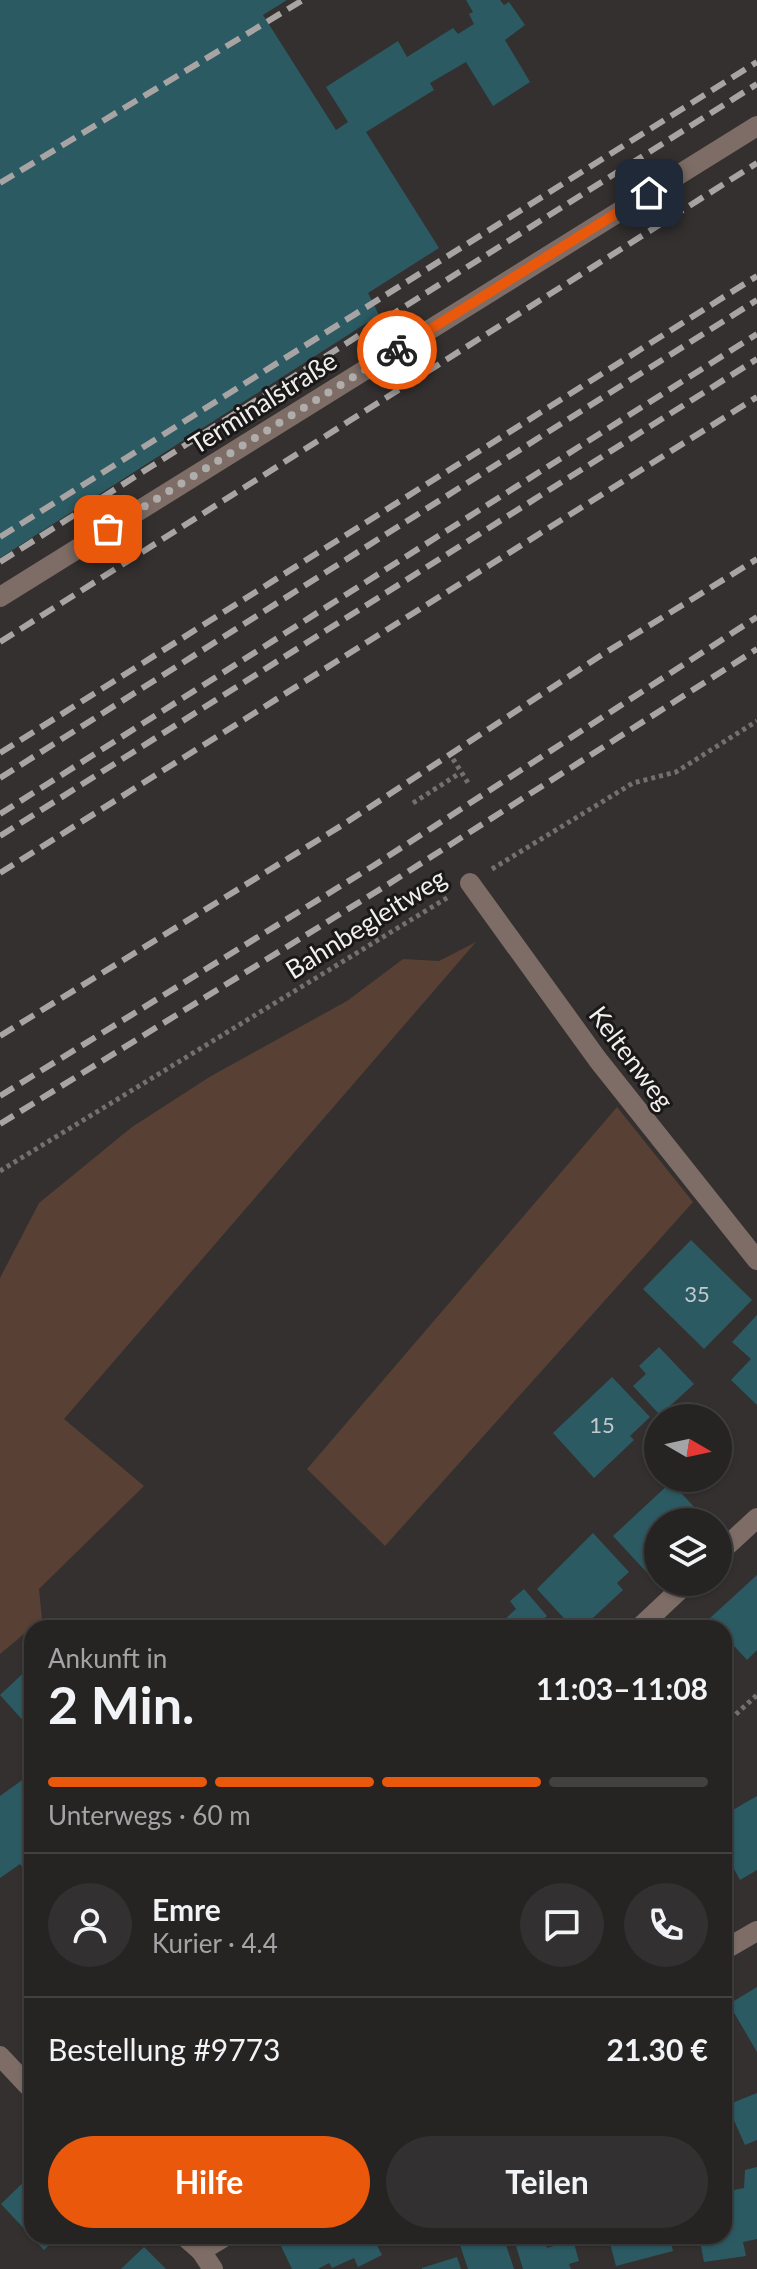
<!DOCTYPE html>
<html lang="de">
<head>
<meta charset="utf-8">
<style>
	body { margin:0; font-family:Lato,sans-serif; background:#323030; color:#f1f3f6; height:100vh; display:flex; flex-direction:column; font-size:30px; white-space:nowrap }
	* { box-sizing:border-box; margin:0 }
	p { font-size:26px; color:#a4a4a6 }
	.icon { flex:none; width:44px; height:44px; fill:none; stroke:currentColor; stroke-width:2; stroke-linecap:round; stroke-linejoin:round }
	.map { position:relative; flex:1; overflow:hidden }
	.side { position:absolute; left:24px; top:1620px; width:708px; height:624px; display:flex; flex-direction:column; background:#262423; border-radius:24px; box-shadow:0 2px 6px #0004,0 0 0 2px #424141 }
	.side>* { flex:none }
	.needle { width:52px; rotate:99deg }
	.fabs { position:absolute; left:644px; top:1404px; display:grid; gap:16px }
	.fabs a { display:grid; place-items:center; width:88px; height:88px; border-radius:50%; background:#262423; box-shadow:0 2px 6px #0004,0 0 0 2px #424141; font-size:40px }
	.pin { position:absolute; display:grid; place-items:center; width:68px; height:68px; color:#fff; margin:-34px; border-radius:16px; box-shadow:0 4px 12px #0006 }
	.courier { position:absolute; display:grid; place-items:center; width:80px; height:80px; margin:-40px; border:6px solid #ea580c; border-radius:50%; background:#fff; color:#222; box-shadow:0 2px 10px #0007 }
	.headline em { font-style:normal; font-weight:700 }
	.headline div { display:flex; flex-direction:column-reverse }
	.headline { display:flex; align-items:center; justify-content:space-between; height:136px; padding:0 24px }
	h1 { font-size:52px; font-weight:700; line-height:60px }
	.bar { display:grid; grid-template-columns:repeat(4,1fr); gap:12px 8px; align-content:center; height:96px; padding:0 24px }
	.bar i { height:10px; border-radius:6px; background:#424141 }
	.bar .current { background:#ea580c }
	.bar p { grid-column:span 4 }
	.line { display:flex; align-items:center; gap:20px; padding:0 24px; border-top:2px solid #424141 }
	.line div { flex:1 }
	.round { display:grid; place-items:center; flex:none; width:84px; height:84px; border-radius:42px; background:#323030 }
	.cta { display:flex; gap:16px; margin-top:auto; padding:16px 24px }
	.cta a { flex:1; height:92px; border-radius:48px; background:#ea580c; color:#fff; font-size:32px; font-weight:700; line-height:92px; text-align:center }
	.cta a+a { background:#323030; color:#f1f3f6 }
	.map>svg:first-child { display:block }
</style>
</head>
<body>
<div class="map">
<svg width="757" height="2269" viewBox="0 0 757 2269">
	<rect width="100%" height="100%" fill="#33302f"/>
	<!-- green -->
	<g fill="#584034">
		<polygon points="476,942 64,1419 144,1486 39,1589 42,1619 0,1654 0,1278 39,1203 132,1127 211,1076 347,1001 403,959 439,961"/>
		<polygon points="617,1107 693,1202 385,1546 307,1469"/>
	</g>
	<!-- building -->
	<g fill="#2c5a63">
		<polygon points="0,0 287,0 263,15 336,130 348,122 326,87 398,41 407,57 453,28 458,34 474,24 469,14 473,12 466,0 500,0 504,5 509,2 525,25 505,40 530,82 493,106 466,62 430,83 434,90 366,132 439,248 368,293 379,315 0,558"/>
		<polygon points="691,1240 752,1300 704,1349 643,1289"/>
		<polygon points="757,1315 757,1405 731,1380 751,1359 732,1342"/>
		<polygon points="659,1347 694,1384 660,1415 633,1386 646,1374 639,1366"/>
		<polygon points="612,1377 650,1417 630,1436 634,1440 594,1478 553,1433"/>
		<polygon points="671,1482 708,1522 658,1522 658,1570 651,1577 613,1536"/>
		<polygon points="593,1533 629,1572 617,1583 623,1590 582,1628 573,1628 537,1589"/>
		<polygon points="757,1575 757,1650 747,1660 724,1635 724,1628 718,1628 709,1619"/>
		<polygon points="524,1589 547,1616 533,1628 495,1628 516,1609 510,1601"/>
		<polygon points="32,1665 32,1721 27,1725 0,1695"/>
		<polygon points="25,1778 32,1789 32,1874 29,1876 20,1864 0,1878 0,1796"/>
		<polygon points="757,1796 757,1870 740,1880 734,1869 724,1875 724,1815"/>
		<polygon points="757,1987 757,2052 729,2004"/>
		<polygon points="757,2093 757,2140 745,2145 727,2105"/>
		<polygon points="757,2167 757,2239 743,2242 746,2256 704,2262 699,2236 724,2236 724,2192 744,2188 745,2170"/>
		<polygon points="32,2174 32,2236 59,2236 44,2250 1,2204"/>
		<polygon points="286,2236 347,2236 350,2243 364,2236 372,2236 382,2255 358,2267 354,2258 332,2268 329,2263 318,2269 292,2269 278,2240"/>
		<polygon points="488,2236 503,2236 514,2269 468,2269 460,2245"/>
		<polygon points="513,2236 543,2236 547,2248 573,2240 579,2261 569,2264 571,2269 523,2269"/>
		<polygon points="608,2236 669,2236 673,2251 616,2266"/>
		<polygon points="144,2247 166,2269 121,2269"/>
		<polygon points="457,2257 461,2269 422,2269 422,2268"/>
	</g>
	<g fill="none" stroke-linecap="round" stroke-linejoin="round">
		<!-- path -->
		<g stroke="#73706f" stroke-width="5" stroke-dasharray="4 4" stroke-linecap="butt">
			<polyline points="453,759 470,786"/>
			<polyline points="413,803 460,773"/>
			<polyline points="492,869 633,783 676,772 757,721"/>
			<polyline points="0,1171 450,896"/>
			<polyline points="724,1725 757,1695"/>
		</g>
		<!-- minor -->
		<g stroke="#7e6d66" stroke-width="20">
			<polyline points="0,597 757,126"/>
			<polyline points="470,883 598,1060 757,1260"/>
			<polyline points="718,1554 757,1518"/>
			<polyline points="639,1628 688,1582"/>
			<polyline points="724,1950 757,1931"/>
			<polyline points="0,2056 32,2090"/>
			<polyline points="184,2236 201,2251 213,2269"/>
			<polyline points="201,2251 226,2236"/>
		</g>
		<!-- rail -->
		<g stroke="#a7a4a3" stroke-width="6" stroke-dasharray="16 8" stroke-linecap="butt">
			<polyline points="0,183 303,0"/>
			<polyline points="0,537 757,62"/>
			<polyline points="0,562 757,84"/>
			<polyline points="0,642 757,163"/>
			<polyline points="0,753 757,276"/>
			<polyline points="0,778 757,300"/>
			<polyline points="0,814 757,334"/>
			<polyline points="0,836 757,359"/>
			<polyline points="0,873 757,397"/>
			<polyline points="0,1036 344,824 600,656 757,559"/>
			<polyline points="0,1096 373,866 757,617"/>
			<polyline points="0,1124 387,885 757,649"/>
		</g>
	</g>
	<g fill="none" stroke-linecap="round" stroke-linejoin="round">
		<!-- done -->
		<polyline stroke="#afadac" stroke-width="8" stroke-dasharray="0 14.4" points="108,529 397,350"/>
		<!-- route -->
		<polyline stroke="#ea580c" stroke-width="10" points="397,350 649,193"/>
	</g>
	<g text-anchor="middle" stroke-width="6" stroke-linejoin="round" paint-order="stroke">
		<!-- number labels -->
		<g font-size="22" fill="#c0cacc">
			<text x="697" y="1302">35</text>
			<text x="602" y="1433">15</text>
		</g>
		<!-- street labels -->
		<g font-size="26" fill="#f2f0ef" stroke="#1a1818">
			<text transform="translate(263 403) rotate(-32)" y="9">Terminalstraße</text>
			<text transform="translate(366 924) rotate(-32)" y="9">Bahnbegleitweg</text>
			<text transform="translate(631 1058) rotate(53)" y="9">Keltenweg</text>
		</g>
	</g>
</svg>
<div class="fabs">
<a><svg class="needle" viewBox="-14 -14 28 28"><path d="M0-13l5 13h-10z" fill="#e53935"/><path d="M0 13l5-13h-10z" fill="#a4a4a6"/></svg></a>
<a><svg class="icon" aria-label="layers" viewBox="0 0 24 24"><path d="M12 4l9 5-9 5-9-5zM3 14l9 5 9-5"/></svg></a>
</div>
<div class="pin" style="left:108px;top:529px;background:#ea580c"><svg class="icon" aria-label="bag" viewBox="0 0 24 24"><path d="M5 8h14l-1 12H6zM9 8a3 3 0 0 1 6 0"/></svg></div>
<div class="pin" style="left:649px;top:193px;background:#1f2937"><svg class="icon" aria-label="home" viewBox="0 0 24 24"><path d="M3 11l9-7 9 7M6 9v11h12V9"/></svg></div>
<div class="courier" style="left:397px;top:350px"><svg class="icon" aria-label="bike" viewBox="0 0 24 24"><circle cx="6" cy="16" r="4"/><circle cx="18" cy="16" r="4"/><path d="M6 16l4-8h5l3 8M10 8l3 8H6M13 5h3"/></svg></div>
<section class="side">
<div class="headline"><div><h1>2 Min.</h1><p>Ankunft in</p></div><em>11:03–11:08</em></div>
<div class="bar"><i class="current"></i><i class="current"></i><i class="current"></i><i></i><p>Unterwegs · 60 m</p></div>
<div class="line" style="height:144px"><a class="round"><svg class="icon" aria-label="person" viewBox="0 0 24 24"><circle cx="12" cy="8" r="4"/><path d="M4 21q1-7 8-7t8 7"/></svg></a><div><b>Emre</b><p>Kurier · 4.4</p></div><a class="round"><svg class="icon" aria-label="chat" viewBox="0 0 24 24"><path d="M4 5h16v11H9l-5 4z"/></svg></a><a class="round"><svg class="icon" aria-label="phone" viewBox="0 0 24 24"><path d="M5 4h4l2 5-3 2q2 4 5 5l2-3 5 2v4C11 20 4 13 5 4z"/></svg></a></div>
<div class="line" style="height:104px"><div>Bestellung #9773</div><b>21.30 €</b></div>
<div class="cta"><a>Hilfe</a><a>Teilen</a></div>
</section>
</div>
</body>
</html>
